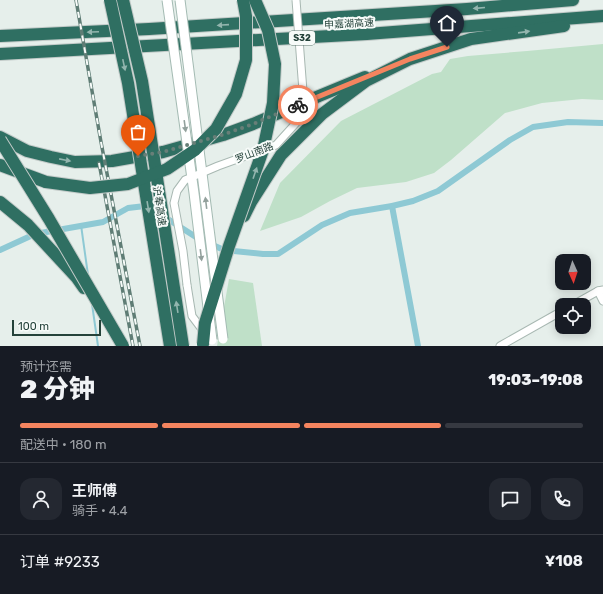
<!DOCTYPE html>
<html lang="zh">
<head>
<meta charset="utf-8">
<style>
	body { margin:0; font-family:Rubik,"Noto Sans SC",sans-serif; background:#242831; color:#f1f3f6; height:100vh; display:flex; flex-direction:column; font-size:15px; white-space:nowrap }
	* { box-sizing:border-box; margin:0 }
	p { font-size:13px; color:#9ea1a6 }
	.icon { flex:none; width:22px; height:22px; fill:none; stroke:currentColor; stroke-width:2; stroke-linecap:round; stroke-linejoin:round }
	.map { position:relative; height:346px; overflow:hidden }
	.details { display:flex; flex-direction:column; background:#171b24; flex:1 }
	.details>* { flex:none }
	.needle { width:26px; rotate:177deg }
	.fabs { position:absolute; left:555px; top:254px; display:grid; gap:8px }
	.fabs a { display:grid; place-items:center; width:36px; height:36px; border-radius:8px; background:#171b24; box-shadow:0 2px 10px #0003; font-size:20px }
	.scale { position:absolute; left:12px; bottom:10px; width:89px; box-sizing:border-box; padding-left:4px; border:2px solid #24423a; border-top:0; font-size:11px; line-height:14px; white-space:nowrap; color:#24423a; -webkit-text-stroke:3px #f7fbf9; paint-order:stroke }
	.pin { position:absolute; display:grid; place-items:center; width:34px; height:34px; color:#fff; margin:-41px -17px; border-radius:50% 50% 50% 0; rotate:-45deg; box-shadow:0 0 4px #0007 }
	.pin .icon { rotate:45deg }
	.courier { position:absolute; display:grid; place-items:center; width:40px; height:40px; margin:-20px; border:3px solid #f4845f; border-radius:50%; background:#fff; color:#222; box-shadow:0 1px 5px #0007 }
	.overview em { font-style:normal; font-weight:800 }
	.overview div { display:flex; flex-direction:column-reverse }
	.overview { display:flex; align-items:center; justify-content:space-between; height:68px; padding:0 20px }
	h1 { font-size:26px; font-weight:800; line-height:30px }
	.bar { display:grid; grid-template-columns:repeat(4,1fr); gap:6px 4px; align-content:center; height:48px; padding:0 20px }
	.bar i { height:5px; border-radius:3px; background:#363941 }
	.bar .current { background:#f4845f }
	.bar p { grid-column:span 4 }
	.line { display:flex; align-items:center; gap:10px; padding:0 20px; border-top:1px solid #363941 }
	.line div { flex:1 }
	.round { display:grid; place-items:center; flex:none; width:42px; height:42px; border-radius:12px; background:#242831 }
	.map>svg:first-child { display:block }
</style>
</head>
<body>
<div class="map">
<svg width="603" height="346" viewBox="0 0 603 346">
	<rect width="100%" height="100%" fill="#e6efeb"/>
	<!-- green -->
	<g fill="#bfe0c8">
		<polygon points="603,44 603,100 582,99 542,103 505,113 451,160 434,173 406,182 357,188 330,201 301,217 260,231 280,183 341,121 432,74 441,72 450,59 468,56 527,51"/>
		<polygon points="229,279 253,283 262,346 217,346"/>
	</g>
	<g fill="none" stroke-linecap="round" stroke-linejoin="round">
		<!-- stream -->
		<g stroke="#8ec9d4" stroke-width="2">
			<polyline points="81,225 88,275"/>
			<polyline points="92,304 98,346"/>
		</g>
		<!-- canal -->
		<g stroke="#8ec9d4" stroke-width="6">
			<polyline points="392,206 418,346"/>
			<polyline points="163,216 199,239 224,250 263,254 278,254 322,225 350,213 392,206 413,201 438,191 510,140 533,127 568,122 603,123"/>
			<polyline points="0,250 35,234 103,222 128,208 145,206 148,207"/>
		</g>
		<defs>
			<g id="street">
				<polyline points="187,285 192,316 201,328 203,333"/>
				<polyline points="598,291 603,301"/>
				<polyline points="573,305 598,291 603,290"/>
				<polyline points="500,346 562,311"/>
			</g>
			<g id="highway">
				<polyline points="0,36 149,29 467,9 573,0"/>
				<polyline points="0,54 367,34 603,16"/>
				<polyline points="0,137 27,151 51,157 75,162 112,161 163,152 223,135 253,124 319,96 365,77"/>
				<polyline points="0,165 46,182"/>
				<polyline points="0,202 28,225 77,278 84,288"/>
				<polyline points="244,216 251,202 281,155 322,114 366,81 410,59 471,39 564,26"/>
			</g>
		</defs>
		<!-- street casing -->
		<use href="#street" stroke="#a8b8b2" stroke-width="9"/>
		<!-- highway casing -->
		<use href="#highway" stroke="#c2cac8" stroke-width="14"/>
		<!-- street -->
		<use href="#street" stroke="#fff" stroke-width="7"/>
		<!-- highway -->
		<use href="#highway" stroke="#2f6f62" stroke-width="12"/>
		<defs>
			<g id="rail">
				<polyline points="76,0 101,142 140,346"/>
				<polyline points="99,163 133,346"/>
			</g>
		</defs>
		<!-- rail casing -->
		<use href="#rail" stroke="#5f7d75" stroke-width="3.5"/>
		<!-- rail -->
		<use href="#rail" stroke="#f7fbf9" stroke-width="2" stroke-dasharray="6" stroke-linecap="butt"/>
		<defs>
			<polyline id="street-bridge" points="187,285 183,251 174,203 177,191 185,180 218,166 276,145 296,123 303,91 296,0"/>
			<g id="secondary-bridge">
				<polyline points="167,0 194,193 212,340"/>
				<polyline points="180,0 223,339"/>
			</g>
			<g id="highway-bridge">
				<polyline points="110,0 128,83 170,346"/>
				<polyline points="123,0 142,81 183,346"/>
				<polyline points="0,140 49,219 123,346"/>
				<polyline points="46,182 90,188 128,184 167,169 195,150 216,129 236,94 246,60 246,16 243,0"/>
				<polyline points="203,344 205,323 229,246 263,150 273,103 275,64 268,30 255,0"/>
			</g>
		</defs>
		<!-- street-bridge casing -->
		<use href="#street-bridge" stroke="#a8b8b2" stroke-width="9" stroke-linecap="butt"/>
		<!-- secondary-bridge casing -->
		<use href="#secondary-bridge" stroke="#a4bbb3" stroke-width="11" stroke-linecap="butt"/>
		<!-- highway-bridge casing -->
		<use href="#highway-bridge" stroke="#c2cac8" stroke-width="14" stroke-linecap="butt"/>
		<!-- street-bridge -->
		<use href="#street-bridge" stroke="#fff" stroke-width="7"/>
		<!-- secondary-bridge -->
		<use href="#secondary-bridge" stroke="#fff" stroke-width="9"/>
		<!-- highway-bridge -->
		<use href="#highway-bridge" stroke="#2f6f62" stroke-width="12"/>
	</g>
	<!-- one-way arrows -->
	<defs><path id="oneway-solid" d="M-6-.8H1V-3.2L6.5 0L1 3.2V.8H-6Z"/></defs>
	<g fill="#93b5ae">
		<use href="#oneway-solid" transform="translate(479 8) rotate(175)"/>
		<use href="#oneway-solid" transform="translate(223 25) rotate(176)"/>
		<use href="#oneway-solid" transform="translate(93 32) rotate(178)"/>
		<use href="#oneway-solid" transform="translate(524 32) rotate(-8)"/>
		<use href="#oneway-solid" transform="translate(124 65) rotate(78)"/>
		<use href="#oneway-solid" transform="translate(65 160) rotate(11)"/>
		<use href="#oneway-solid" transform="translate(255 173) rotate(-71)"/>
		<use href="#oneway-solid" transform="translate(148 207) rotate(81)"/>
		<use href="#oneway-solid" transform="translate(177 307) rotate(-99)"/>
	</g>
	<g fill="#92a09c">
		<use href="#oneway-solid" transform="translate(185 126) rotate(82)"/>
		<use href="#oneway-solid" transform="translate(206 203) rotate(-97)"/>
		<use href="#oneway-solid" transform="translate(201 255) rotate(83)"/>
	</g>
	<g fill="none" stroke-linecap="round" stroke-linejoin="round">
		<!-- done -->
		<polyline stroke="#687f78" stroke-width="4" stroke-dasharray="0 7.2" points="138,156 163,152 222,135 253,124 298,105"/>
		<!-- route -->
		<polyline stroke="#f4845f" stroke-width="5" points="298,105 410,59 447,47"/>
	</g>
	<g text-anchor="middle" stroke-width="4" stroke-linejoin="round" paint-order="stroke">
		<!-- shield labels -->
		<rect fill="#f7fbf9" stroke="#637a73" stroke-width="1" x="289" y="31" width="26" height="14" rx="3"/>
		<g font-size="9" font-weight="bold" fill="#24423a">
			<text x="302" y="41">S32</text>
		</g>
		<!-- street labels -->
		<g font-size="10" fill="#24423a" stroke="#f7fbf9">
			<text transform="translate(349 23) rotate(-3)" y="4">申嘉湖高速</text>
			<text transform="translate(254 152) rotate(-21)" y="4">罗山南路</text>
			<text transform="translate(160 206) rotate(81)" y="4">沪奉高速</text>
		</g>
	</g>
</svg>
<div class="fabs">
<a><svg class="needle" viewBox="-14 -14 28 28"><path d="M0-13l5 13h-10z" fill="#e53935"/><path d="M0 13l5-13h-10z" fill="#9ea1a6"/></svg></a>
<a><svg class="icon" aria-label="locate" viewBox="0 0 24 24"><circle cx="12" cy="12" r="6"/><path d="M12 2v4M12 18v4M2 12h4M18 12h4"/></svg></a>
</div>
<div class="scale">100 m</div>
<div class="pin" style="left:138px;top:156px;background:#ea580c"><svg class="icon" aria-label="bag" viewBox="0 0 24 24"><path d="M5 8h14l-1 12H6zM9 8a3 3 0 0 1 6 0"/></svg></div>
<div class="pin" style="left:447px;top:47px;background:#1f2937"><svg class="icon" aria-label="home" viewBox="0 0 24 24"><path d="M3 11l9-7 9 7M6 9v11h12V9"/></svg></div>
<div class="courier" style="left:298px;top:105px"><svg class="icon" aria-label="bike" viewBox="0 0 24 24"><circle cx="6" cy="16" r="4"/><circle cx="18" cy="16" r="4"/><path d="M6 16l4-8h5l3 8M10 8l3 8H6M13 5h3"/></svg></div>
</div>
<section class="details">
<div class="overview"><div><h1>2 分钟</h1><p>预计还需</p></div><em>19:03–19:08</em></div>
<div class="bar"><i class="current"></i><i class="current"></i><i class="current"></i><i></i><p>配送中 · 180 m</p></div>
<div class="line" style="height:72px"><a class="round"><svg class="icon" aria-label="person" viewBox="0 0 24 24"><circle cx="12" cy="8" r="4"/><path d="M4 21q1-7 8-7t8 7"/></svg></a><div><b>王师傅</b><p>骑手 · 4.4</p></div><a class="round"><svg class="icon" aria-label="chat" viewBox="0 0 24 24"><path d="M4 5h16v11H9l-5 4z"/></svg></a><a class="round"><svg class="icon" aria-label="phone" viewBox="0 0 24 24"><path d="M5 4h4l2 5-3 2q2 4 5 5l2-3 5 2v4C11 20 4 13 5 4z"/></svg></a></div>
<div class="line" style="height:52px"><div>订单 #9233</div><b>¥108</b></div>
</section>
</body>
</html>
